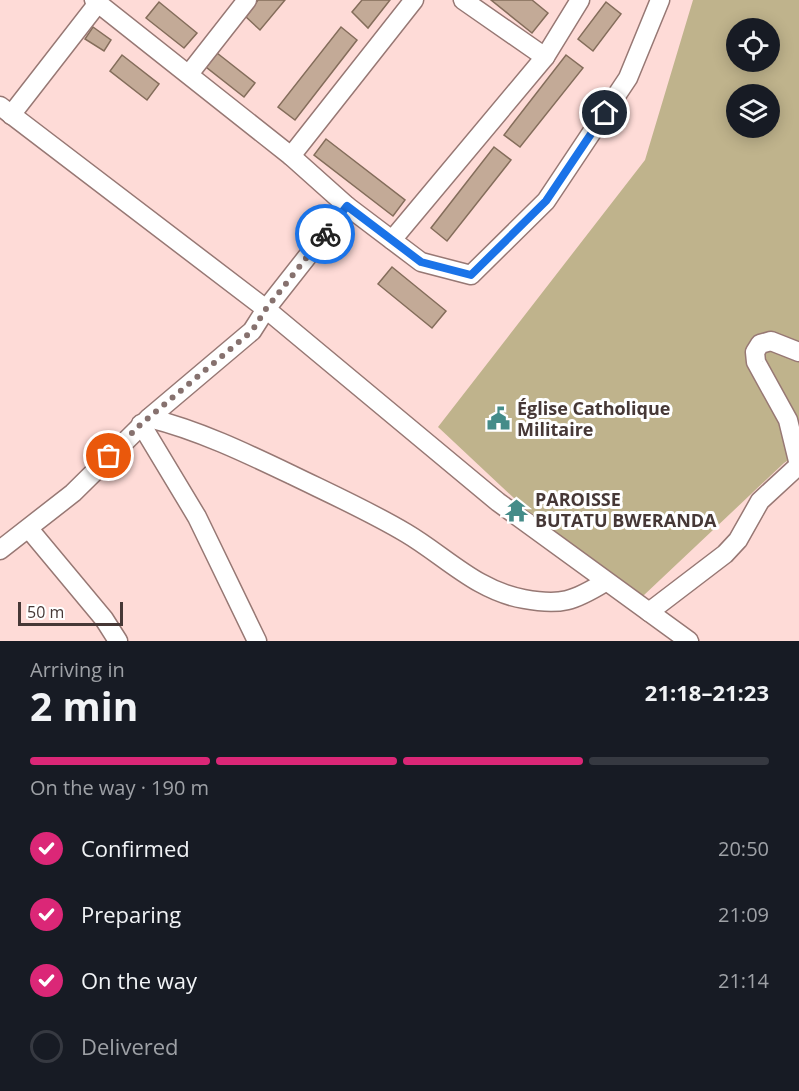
<!DOCTYPE html>
<html lang="en">
<head>
<meta charset="utf-8">
<style>
	body { margin:0; font-family:"Open Sans",sans-serif; background:#242831; color:#f1f3f6; height:100vh; display:flex; flex-direction:column; font-size:22px; white-space:nowrap }
	* { box-sizing:border-box; margin:0 }
	p { font-size:20px; color:#9ea1a6 }
	.icon { flex:none; width:33px; height:33px; fill:none; stroke:currentColor; stroke-width:2; stroke-linecap:round; stroke-linejoin:round }
	.map { position:relative; height:641px; overflow:hidden }
	.panel { display:flex; flex-direction:column; background:#171b24; flex:1 }
	.panel>* { flex:none }
	.buttons { position:absolute; left:726px; top:18px; display:grid; gap:12px }
	.buttons a { display:grid; place-items:center; width:54px; height:54px; border-radius:50%; background:#171b24; box-shadow:0 3px 15px #0003; font-size:30px }
	.scale { position:absolute; left:18px; bottom:15px; width:105px; box-sizing:border-box; padding-left:6px; border:3px solid #463836; border-top:0; font-size:16px; line-height:21px; white-space:nowrap; color:#463836; -webkit-text-stroke:4px #fff; paint-order:stroke }
	.pin { position:absolute; display:grid; place-items:center; width:51px; height:51px; color:#fff; margin:-26px; border:3px solid #fff; border-radius:50%; box-shadow:0 2px 6px #0007 }
	.courier { position:absolute; display:grid; place-items:center; width:60px; height:60px; margin:-30px; border:4px solid #1a73e8; border-radius:50%; background:#fff; color:#222; box-shadow:0 2px 8px #0007 }
	.headline em { font-style:normal; font-weight:700 }
	.headline div { display:flex; flex-direction:column-reverse }
	.headline { display:flex; align-items:center; justify-content:space-between; height:102px; padding:0 30px }
	h1 { font-size:39px; font-weight:700; line-height:45px }
	.bar { display:grid; grid-template-columns:repeat(4,1fr); gap:9px 6px; align-content:center; height:72px; padding:0 30px }
	.bar i { height:8px; border-radius:4px; background:#363941 }
	.bar .current { background:#db2777 }
	.bar p { grid-column:span 4 }
	ol { padding:0 30px; list-style:none }
	li { display:flex; align-items:center; gap:18px; height:66px }
	li p { margin-inline-start:auto }
	li .icon { padding:6px; border-radius:50%; background:#db2777; color:#fff; stroke-width:4 }
	li:last-child { color:#9ea1a6 }
	li i { width:33px; height:33px; border:3px solid #363941; border-radius:50% }
	.map>svg:first-child { display:block }
</style>
</head>
<body>
<div class="map">
<svg width="799" height="641" viewBox="0 0 799 641">
	<rect width="100%" height="100%" fill="#fedbd7"/>
	<!-- green -->
	<path fill="#bfb38c" fill-rule="evenodd" d="M693,0H799V453L784,463L643,596L533,516L438,427L645,160ZM736,28H770V62H736ZM736,94H770V128H736Z"/>
	<!-- building -->
	<g fill="#c3aa97" stroke="#846d5b" stroke-width="1.5">
		<polygon points="258,0 285,0 260,30 246,17"/>
		<polygon points="362,0 390,0 368,28 352,12"/>
		<polygon points="491,0 532,0 548,13 532,33"/>
		<polygon points="159,2 197,33 184,48 146,18"/>
		<polygon points="606,2 621,14 593,51 578,39"/>
		<polygon points="93,27 111,40 104,51 85,39"/>
		<polygon points="341,27 357,40 295,120 278,107"/>
		<polygon points="217,53 255,83 244,97 206,67"/>
		<polygon points="122,55 159,84 147,100 110,71"/>
		<polygon points="566,55 583,68 520,147 504,135"/>
		<polygon points="326,139 405,200 393,216 314,155"/>
		<polygon points="494,147 511,160 447,241 431,228"/>
		<polygon points="392,267 446,311 432,328 378,284"/>
	</g>
	<g fill="none" stroke-linecap="round" stroke-linejoin="round">
		<defs>
			<g id="minor">
				<polyline points="94,0 291,156 414,0"/>
				<polyline points="463,0 545,57"/>
				<polyline points="189,74 247,0"/>
				<polyline points="0,106 266,309 498,502 689,641"/>
				<polyline points="11,115 98,3"/>
				<polyline points="347,206 421,262 471,275 546,201 628,78 660,0"/>
				<polyline points="392,240 545,57 580,0"/>
				<polyline points="799,352 771,341 760,344 755,352 756,362 788,420 799,465"/>
				<polyline points="149,418 252,331 266,309 347,206 291,156"/>
				<polyline points="141,424 197,517 257,641"/>
				<polyline points="29,529 104,619 118,641"/>
				<path d="M0,550L73,493L149,418C198,430 246,453 292,475C331,494 369,511 406,533C445,556 477,591 524,599C561,606 574,601 605,582"/>
				<polyline points="649,612 725,554 738,540 760,501 799,465"/>
			</g>
		</defs>
		<!-- minor casing -->
		<use href="#minor" stroke="#977874" stroke-width="21"/>
		<!-- minor -->
		<use href="#minor" stroke="#fff" stroke-width="18"/>
	</g>
	<g fill="none" stroke-linecap="round" stroke-linejoin="round">
		<!-- done -->
		<polyline stroke="#86716e" stroke-width="6" stroke-dasharray="0 10.8" points="109,456 141,424 252,331 266,309 325,234"/>
		<!-- route -->
		<polyline stroke="#1a73e8" stroke-width="8" points="325,234 347,206 421,262 471,275 546,201 605,113"/>
	</g>
	<!-- icons -->
	<defs>
		<symbol id="civic-bare" viewBox="-9 -9 18 18"><path d="M-.6-6.5H3V-4.5H.6V-3L4-1V1h2V6H-6V1h2V-1L-.6-3ZM-1.2 2.5V6h2.4V2.5Z" fill="#458c89" stroke="#fff" stroke-width="2.5" paint-order="stroke"/></symbol>
		<symbol id="temple-bare" viewBox="-9 -9 18 18"><path d="M0-6L5-2H3V0L6.5 2.5H4V6H1.5V3h-3V6H-4V2.5H-6.5L-3 0V-2H-5Z" fill="#458c89" stroke="#fff" stroke-width="2.5" paint-order="stroke"/></symbol>
	</defs>
	<g fill-rule="evenodd">
		<use href="#civic-bare" x="482" y="402" width="33" height="33"/>
		<use href="#temple-bare" x="500" y="494" width="33" height="33"/>
	</g>
	<g text-anchor="middle" stroke-width="6" stroke-linejoin="round" paint-order="stroke">
		<!-- poi labels -->
		<g font-size="18" font-weight="bold" fill="#463836" stroke="#fff" text-anchor="start">
			<text x="517" y="415">Église Catholique<tspan x="517" dy="21">Militaire</tspan></text>
			<text x="535" y="506">PAROISSE<tspan x="535" dy="21">BUTATU BWERANDA</tspan></text>
		</g>
	</g>
</svg>
<div class="buttons">
<a><svg class="icon" aria-label="locate" viewBox="0 0 24 24"><circle cx="12" cy="12" r="6"/><path d="M12 2v4M12 18v4M2 12h4M18 12h4"/></svg></a>
<a><svg class="icon" aria-label="layers" viewBox="0 0 24 24"><path d="M12 4l9 5-9 5-9-5zM3 14l9 5 9-5"/></svg></a>
</div>
<div class="scale">50 m</div>
<div class="pin" style="left:109px;top:456px;background:#ea580c"><svg class="icon" aria-label="bag" viewBox="0 0 24 24"><path d="M5 8h14l-1 12H6zM9 8a3 3 0 0 1 6 0"/></svg></div>
<div class="pin" style="left:605px;top:113px;background:#1f2937"><svg class="icon" aria-label="home" viewBox="0 0 24 24"><path d="M3 11l9-7 9 7M6 9v11h12V9"/></svg></div>
<div class="courier" style="left:325px;top:234px"><svg class="icon" aria-label="bike" viewBox="0 0 24 24"><circle cx="6" cy="16" r="4"/><circle cx="18" cy="16" r="4"/><path d="M6 16l4-8h5l3 8M10 8l3 8H6M13 5h3"/></svg></div>
</div>
<section class="panel">
<div class="headline"><div><h1>2 min</h1><p>Arriving in</p></div><em>21:18–21:23</em></div>
<div class="bar"><i class="current"></i><i class="current"></i><i class="current"></i><i></i><p>On the way · 190 m</p></div>
<ol>
<li><svg class="icon" aria-label="check" viewBox="0 0 24 24"><path d="M5 12l5 5 9-10"/></svg>Confirmed<p>20:50</p></li>
<li><svg class="icon" aria-label="check" viewBox="0 0 24 24"><path d="M5 12l5 5 9-10"/></svg>Preparing<p>21:09</p></li>
<li><svg class="icon" aria-label="check" viewBox="0 0 24 24"><path d="M5 12l5 5 9-10"/></svg>On the way<p>21:14</p></li>
<li><i></i>Delivered</li>
</ol>
</section>
</body>
</html>
